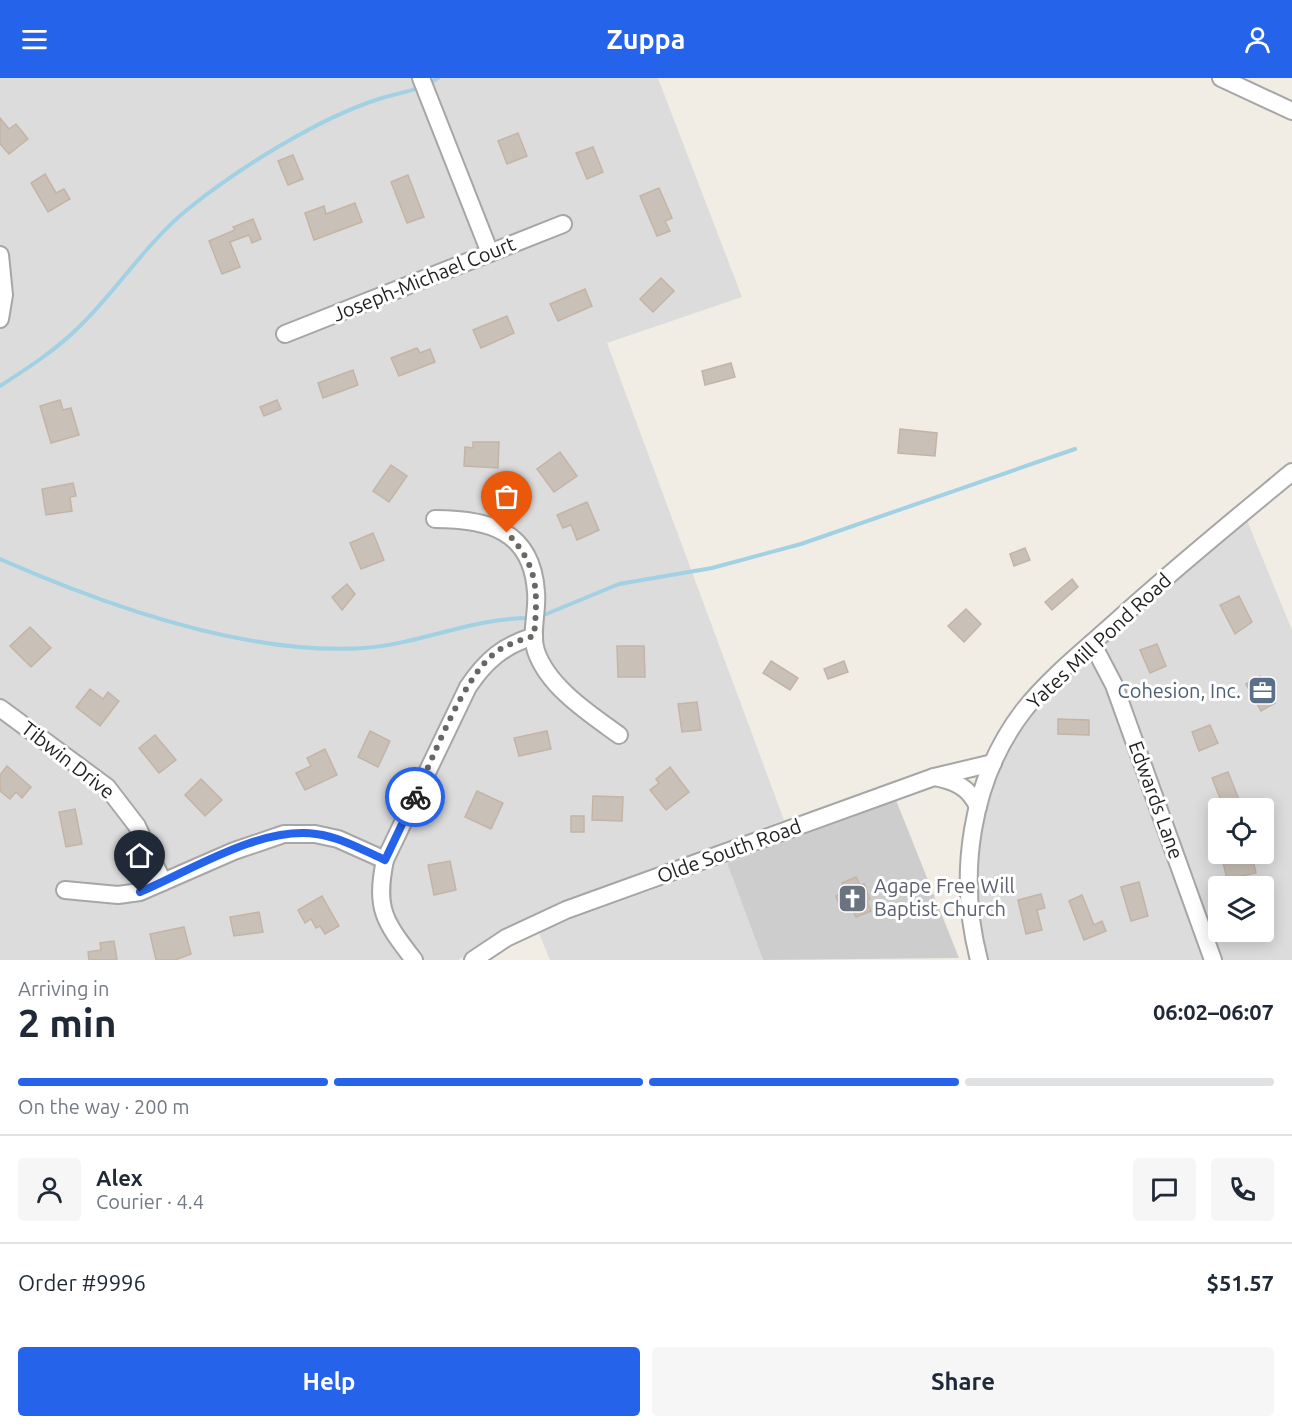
<!DOCTYPE html>
<html lang="en">
<head>
<meta charset="utf-8">
<style>
	body { margin:0; font-family:Ubuntu,sans-serif; background:#f6f6f7; color:#1f2937; height:100vh; display:flex; flex-direction:column; font-size:22px; white-space:nowrap }
	* { box-sizing:border-box; margin:0 }
	p { font-size:20px; color:#747a83 }
	.icon { flex:none; width:33px; height:33px; fill:none; stroke:currentColor; stroke-width:2; stroke-linecap:round; stroke-linejoin:round }
	.map { position:relative; height:882px; overflow:hidden }
	.drawer { display:flex; flex-direction:column; background:#fff; flex:1 }
	.drawer>* { flex:none }
	.controls { position:absolute; left:1208px; top:720px; display:grid; gap:12px }
	.controls a { display:grid; place-items:center; width:66px; height:66px; border-radius:6px; background:#fff; box-shadow:0 3px 15px #0003; font-size:30px }
	.pin { position:absolute; display:grid; place-items:center; width:51px; height:51px; color:#fff; margin:-62px -26px; border-radius:50% 50% 50% 0; rotate:-45deg; box-shadow:0 0 6px #0007 }
	.pin .icon { rotate:45deg }
	.courier { position:absolute; display:grid; place-items:center; width:60px; height:60px; margin:-30px; border:4px solid #2563eb; border-radius:50%; background:#fff; color:#222; box-shadow:0 2px 8px #0007 }
	.overview em { font-style:normal; font-weight:700 }
	.overview div { display:flex; flex-direction:column-reverse }
	.overview { display:flex; align-items:center; justify-content:space-between; height:102px; padding:0 18px }
	h1 { font-size:39px; font-weight:700; line-height:45px }
	.bar { display:grid; grid-template-columns:repeat(4,1fr); gap:9px 6px; align-content:center; height:72px; padding:0 18px }
	.bar i { height:8px; border-radius:4px; background:#e0e1e3 }
	.bar .on { background:#2563eb }
	.bar p { grid-column:span 4 }
	.line { display:flex; align-items:center; gap:15px; padding:0 18px; border-top:2px solid #e0e1e3 }
	.line div { flex:1 }
	.round { display:grid; place-items:center; flex:none; width:63px; height:63px; border-radius:6px; background:#f6f6f7 }
	.primary-button { display:flex; gap:12px; margin-top:auto; padding:12px 18px }
	.primary-button a { flex:1; height:69px; border-radius:6px; background:#2563eb; color:#fff; font-size:24px; font-weight:700; line-height:69px; text-align:center }
	.primary-button a+a { background:#f6f6f7; color:#1f2937 }
	header { display:flex; justify-content:space-between; align-items:center; height:78px; padding:0 18px; background:#2563eb; color:#fff; font-size:27px; font-weight:700 }
	.map>svg:first-child { display:block }
</style>
</head>
<body>
<header><svg class="icon" aria-label="menu" viewBox="0 0 24 24"><path d="M4 6h16M4 12h16M4 18h16"/></svg>Zuppa<svg class="icon" aria-label="person" viewBox="0 0 24 24"><circle cx="12" cy="8" r="4"/><path d="M4 21q1-7 8-7t8 7"/></svg></header>
<div class="map">
<svg width="1292" height="882" viewBox="0 0 1292 882">
	<rect width="100%" height="100%" fill="#f1ede5"/>
	<!-- residential -->
	<g fill="#dddcdc" fill-rule="evenodd">
		<polygon points="0,0 658,0 742,219 607,265 784,742 553,829 503,854 458,882 0,882"/>
		<path d="M1246,440L1292,552V882H984L978,845L976,789L984,735L1002,686L1029,640L1063,600ZM1218,730H1263V776H1218ZM1218,808H1263V854H1218Z"/>
		<polygon points="727,785 763,882 550,882 538,853"/>
	</g>
	<!-- religious -->
	<polygon fill="#cdcdcd" points="896,722 959,880 763,882 727,785"/>
	<g fill="none" stroke-linecap="round" stroke-linejoin="round">
		<!-- stream -->
		<g stroke="#a1d1e3" stroke-width="4">
			<polyline points="428,6 438,0"/>
			<path d="M0,308C28,290 56,272 80,248C118,211 147,164 188,131C239,90 320,39 382,20C395,16 408,14 421,9"/>
			<path d="M0,481C107,528 246,578 364,570C420,566 472,540 529,540"/>
			<polyline points="539,539 619,506 712,490 801,466 1075,371"/>
		</g>
	</g>
	<!-- building -->
	<g fill="#c9c0b7" stroke="#c4b4a5" stroke-width="1.5">
		<polygon points="0,40 9,51 16,46 28,61 9,76 0,66"/>
		<polygon points="518,55 527,78 507,86 498,63"/>
		<polygon points="593,69 603,94 587,101 576,75"/>
		<polygon points="293,77 303,101 288,107 278,83"/>
		<polygon points="45,96 56,115 64,111 70,121 48,134 31,105"/>
		<polygon points="408,97 424,139 407,145 391,104"/>
		<polygon points="659,110 672,140 665,143 670,153 657,158 640,118"/>
		<polygon points="355,125 362,144 314,162 305,135 324,128 326,136"/>
		<polygon points="253,141 261,161 252,165 249,157 230,164 240,189 222,196 209,163 235,152 233,149"/>
		<polygon points="661,200 674,213 653,234 640,221"/>
		<polygon points="585,211 592,228 558,243 550,226"/>
		<polygon points="507,238 514,255 481,270 473,252"/>
		<polygon points="417,270 420,275 430,271 435,284 399,298 391,280"/>
		<polygon points="731,285 735,299 705,307 702,293"/>
		<polygon points="353,292 358,307 323,320 318,305"/>
		<polygon points="60,322 63,332 71,330 79,357 51,365 40,328"/>
		<polygon points="277,322 281,331 264,338 260,329"/>
		<polygon points="900,351 937,355 935,378 898,375"/>
		<polygon points="473,364 499,364 498,390 464,388 465,369 473,370"/>
		<polygon points="560,374 577,398 554,414 537,391"/>
		<polygon points="391,387 407,398 389,424 373,413"/>
		<polygon points="73,405 76,418 70,419 72,433 46,437 42,411"/>
		<polygon points="587,424 599,452 577,462 571,447 563,450 557,437"/>
		<polygon points="373,455 384,482 361,491 350,465"/>
		<polygon points="1025,470 1030,482 1014,488 1010,476"/>
		<polygon points="1072,501 1078,509 1052,532 1045,524"/>
		<polygon points="347,506 355,516 342,532 332,519"/>
		<polygon points="1239,518 1252,544 1235,556 1220,527"/>
		<polygon points="966,531 981,546 964,564 948,548"/>
		<polygon points="30,549 51,570 31,589 10,568"/>
		<polygon points="1157,566 1166,588 1150,595 1140,572"/>
		<polygon points="617,568 644,568 645,599 618,599"/>
		<polygon points="771,583 798,600 790,612 763,595"/>
		<polygon points="844,583 848,594 828,601 824,591"/>
		<polygon points="1260,598 1275,625 1261,633 1246,606"/>
		<polygon points="90,611 103,621 108,614 119,623 100,648 76,629"/>
		<polygon points="697,624 701,652 682,654 678,626"/>
		<polygon points="1058,641 1089,642 1089,657 1058,656"/>
		<polygon points="1210,647 1218,665 1199,673 1192,654"/>
		<polygon points="370,653 390,663 378,689 358,679"/>
		<polygon points="547,653 551,671 519,678 514,660"/>
		<polygon points="155,657 176,682 159,695 139,670"/>
		<polygon points="325,671 337,697 305,712 296,695 311,688 307,680"/>
		<polygon points="7,688 31,709 22,720 16,714 10,721 0,713 0,697"/>
		<polygon points="670,689 689,714 666,732 650,712 659,705 656,701"/>
		<polygon points="1228,694 1240,724 1224,730 1212,700"/>
		<polygon points="201,701 222,722 205,738 185,717"/>
		<polygon points="477,713 503,725 491,751 465,739"/>
		<polygon points="593,718 623,719 622,743 592,742"/>
		<polygon points="75,731 82,766 66,769 59,734"/>
		<rect x="571" y="738" width="13" height="16"/>
		<polygon points="1252,778 1256,795 1227,801 1223,784"/>
		<polygon points="450,783 456,812 434,817 428,787"/>
		<polygon points="856,799 860,807 864,806 870,821 867,823 871,833 856,839 852,830 842,834 836,818 845,814 842,805"/>
		<polygon points="1139,804 1148,838 1131,843 1121,809"/>
		<polygon points="1041,816 1045,830 1037,832 1042,852 1026,856 1018,822"/>
		<polygon points="1082,817 1094,847 1102,843 1106,853 1084,862 1069,823"/>
		<polygon points="322,818 339,848 325,856 320,848 316,850 311,841 305,845 298,832"/>
		<polygon points="259,834 263,854 234,858 230,839"/>
		<polygon points="184,849 191,876 175,882 156,882 150,856"/>
		<polygon points="114,863 117,882 89,882 88,874 101,872 100,865"/>
	</g>
	<g fill="none" stroke-linecap="round" stroke-linejoin="round">
		<defs>
			<g id="minor">
				<polyline points="421,0 490,175"/>
				<polyline points="1221,0 1292,33"/>
				<polyline points="0,177 4,217 0,241"/>
				<polyline points="285,256 563,146"/>
				<path d="M435,441C488,441 532,452 536,514C538,533 530,554 536,573C548,609 590,636 619,657"/>
				<polyline points="1092,565 1114,607 1213,882"/>
				<polyline points="0,630 107,709 137,748 163,804"/>
				<path d="M934,699C955,703 969,709 978,729"/>
				<polyline points="65,812 118,817 140,814 234,773 284,756 315,756 338,761 385,782"/>
				<path d="M414,882C384,843 375,831 385,782L468,609C486,582 503,568 534,558"/>
				<polyline points="473,882 506,860 566,832 934,699 993,685"/>
				<path d="M979,882C957,798 970,702 1024,632C1051,598 1087,570 1119,541C1175,490 1234,442 1292,394"/>
			</g>
		</defs>
		<!-- minor casing -->
		<use href="#minor" stroke="#a6a6a6" stroke-width="20"/>
		<!-- minor -->
		<use href="#minor" stroke="#fff" stroke-width="16"/>
	</g>
	<g fill="none" stroke-linecap="round" stroke-linejoin="round">
		<!-- done -->
		<path stroke="#686764" stroke-width="6" stroke-dasharray="0 10.8" d="M415,719C433,680 463,599 496,574C507,566 521,562 534,558C538,514 539,488 507,455"/>
		<!-- route -->
		<path stroke="#2563eb" stroke-width="8" d="M140,814C190,793 260,748 316,756C340,759 363,772 385,782L415,719"/>
	</g>
	<!-- icons -->
	<defs>
		<symbol id="office-square" viewBox="-11 -11 22 22"><rect x="-9" y="-9" width="18" height="18" rx="4" fill="#5c6f8a" stroke="#fff"/><path d="M-6-3h4V-5.5h4V-3h4V5H-6ZM-1-4.5V-3h2v-1.5ZM-6 0V1H6V0Z" fill="#fff"/></symbol>
		<symbol id="church-square" viewBox="-11 -11 22 22"><rect x="-9" y="-9" width="18" height="18" rx="4" fill="#6b7280" stroke="#fff"/><path d="M-1.2-6h2.4v3.5h3.3v2.4h-3.3V6h-2.4V-.1h-3.3v-2.4h3.3Z" fill="#fff"/></symbol>
	</defs>
	<g fill-rule="evenodd">
		<use href="#office-square" x="1246" y="596" width="33" height="33"/>
		<use href="#church-square" x="836" y="804" width="33" height="33"/>
	</g>
	<g text-anchor="middle" stroke-width="6" stroke-linejoin="round" paint-order="stroke">
		<!-- street labels -->
		<g font-size="20" fill="#1f1f1f" stroke="#fff">
			<text transform="translate(424 201) rotate(-22)" y="7">Joseph-Michael Court</text>
			<text transform="translate(1099 563) rotate(-43)" y="7">Yates Mill Pond Road</text>
			<text transform="translate(68 682) rotate(38)" y="7">Tibwin Drive</text>
			<text transform="translate(1156 722) rotate(70)" y="7">Edwards Lane</text>
			<text transform="translate(729 773) rotate(-20)" y="7">Olde South Road</text>
		</g>
		<!-- service labels -->
		<g font-size="20" fill="#4e5e75" stroke="#fff" text-anchor="end">
			<text x="1241" y="620">Cohesion, Inc.</text>
		</g>
		<!-- worship labels -->
		<g font-size="20" fill="#5b616d" stroke="#fff" text-anchor="start">
			<text x="874" y="815">Agape Free Will<tspan x="874" dy="23">Baptist Church</tspan></text>
		</g>
	</g>
</svg>
<div class="controls">
<a><svg class="icon" aria-label="locate" viewBox="0 0 24 24"><circle cx="12" cy="12" r="6"/><path d="M12 2v4M12 18v4M2 12h4M18 12h4"/></svg></a>
<a><svg class="icon" aria-label="layers" viewBox="0 0 24 24"><path d="M12 4l9 5-9 5-9-5zM3 14l9 5 9-5"/></svg></a>
</div>
<div class="pin" style="left:507px;top:455px;background:#ea580c"><svg class="icon" aria-label="bag" viewBox="0 0 24 24"><path d="M5 8h14l-1 12H6zM9 8a3 3 0 0 1 6 0"/></svg></div>
<div class="pin" style="left:140px;top:814px;background:#1f2937"><svg class="icon" aria-label="home" viewBox="0 0 24 24"><path d="M3 11l9-7 9 7M6 9v11h12V9"/></svg></div>
<div class="courier" style="left:415px;top:719px"><svg class="icon" aria-label="bike" viewBox="0 0 24 24"><circle cx="6" cy="16" r="4"/><circle cx="18" cy="16" r="4"/><path d="M6 16l4-8h5l3 8M10 8l3 8H6M13 5h3"/></svg></div>
</div>
<section class="drawer">
<div class="overview"><div><h1>2 min</h1><p>Arriving in</p></div><em>06:02–06:07</em></div>
<div class="bar"><i class="on"></i><i class="on"></i><i class="on"></i><i></i><p>On the way · 200 m</p></div>
<div class="line" style="height:108px"><a class="round"><svg class="icon" aria-label="person" viewBox="0 0 24 24"><circle cx="12" cy="8" r="4"/><path d="M4 21q1-7 8-7t8 7"/></svg></a><div><b>Alex</b><p>Courier · 4.4</p></div><a class="round"><svg class="icon" aria-label="chat" viewBox="0 0 24 24"><path d="M4 5h16v11H9l-5 4z"/></svg></a><a class="round"><svg class="icon" aria-label="phone" viewBox="0 0 24 24"><path d="M5 4h4l2 5-3 2q2 4 5 5l2-3 5 2v4C11 20 4 13 5 4z"/></svg></a></div>
<div class="line" style="height:78px"><div>Order #9996</div><b>$51.57</b></div>
<div class="primary-button"><a>Help</a><a>Share</a></div>
</section>
</body>
</html>
